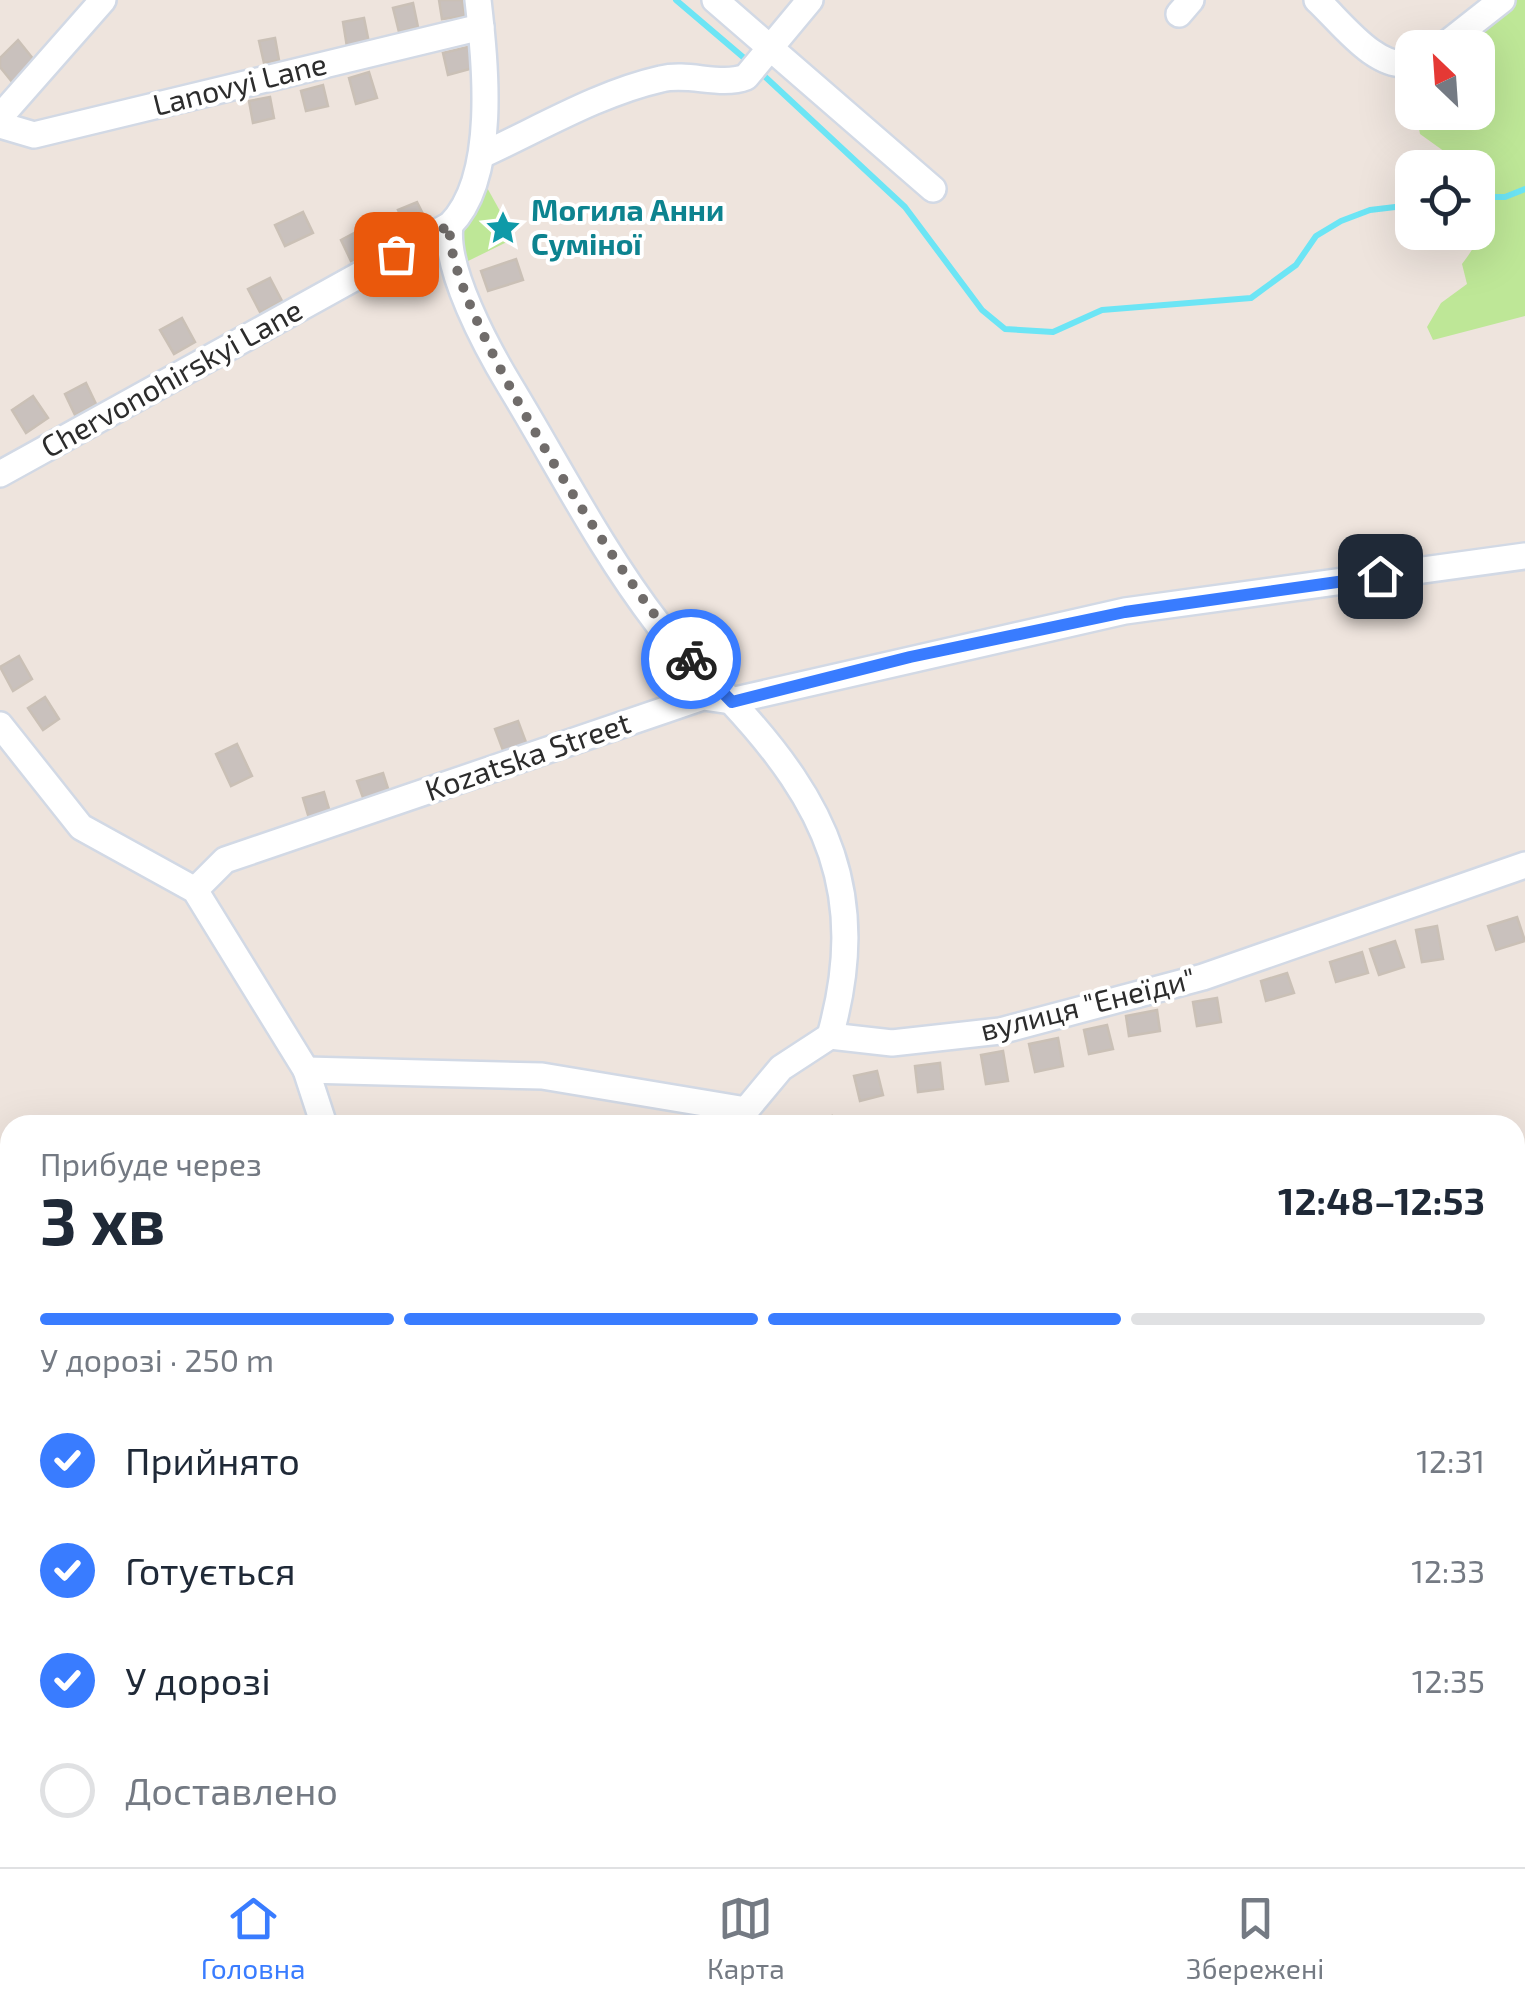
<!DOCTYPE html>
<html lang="uk">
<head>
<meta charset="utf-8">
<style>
	body { margin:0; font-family:"Exo 2",sans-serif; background:#f6f6f7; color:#1f2937; height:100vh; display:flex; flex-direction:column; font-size:38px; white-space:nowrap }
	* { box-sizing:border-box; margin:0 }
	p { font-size:32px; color:#747a83 }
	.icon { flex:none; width:55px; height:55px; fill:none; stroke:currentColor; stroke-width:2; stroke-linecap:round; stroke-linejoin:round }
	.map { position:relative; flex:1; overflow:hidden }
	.side { position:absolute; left:0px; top:1115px; width:1525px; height:752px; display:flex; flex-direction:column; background:#fff; border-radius:30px 30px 0 0; box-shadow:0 10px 40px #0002 }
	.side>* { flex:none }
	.needle { width:65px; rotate:335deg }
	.controls { position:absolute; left:1395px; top:30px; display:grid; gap:20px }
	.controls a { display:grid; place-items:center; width:100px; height:100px; border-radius:20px; background:#fff; box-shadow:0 10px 40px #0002; font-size:50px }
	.pin { position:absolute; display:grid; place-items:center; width:85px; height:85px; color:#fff; margin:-42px; border-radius:20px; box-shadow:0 5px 15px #0006 }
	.courier { position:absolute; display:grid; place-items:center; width:100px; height:100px; margin:-50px; border:8px solid #397cff; border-radius:50%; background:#fff; color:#222; box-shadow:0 2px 12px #0007 }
	.headline em { font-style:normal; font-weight:700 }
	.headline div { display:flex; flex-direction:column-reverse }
	.headline { display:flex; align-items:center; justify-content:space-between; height:170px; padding:0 40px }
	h1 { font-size:65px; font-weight:700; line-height:75px }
	.bar { display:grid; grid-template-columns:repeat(4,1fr); gap:15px 10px; align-content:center; height:120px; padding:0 40px }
	.bar i { height:12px; border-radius:8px; background:#e0e1e3 }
	.bar .active { background:#397cff }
	.bar p { grid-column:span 4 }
	ol { padding:0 40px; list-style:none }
	li { display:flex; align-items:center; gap:30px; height:110px }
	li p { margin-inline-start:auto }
	li .icon { padding:10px; border-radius:50%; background:#397cff; color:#fff; stroke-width:4 }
	li:last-child { color:#747a83 }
	li i { width:55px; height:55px; border:5px solid #e0e1e3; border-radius:50% }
	.dock { display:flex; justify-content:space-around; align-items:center; height:140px; border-top:2px solid #e0e1e3; background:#fff; font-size:28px; color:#747a83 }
	.dock a { display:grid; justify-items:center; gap:5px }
	.dock .active { color:#397cff }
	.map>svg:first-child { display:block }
</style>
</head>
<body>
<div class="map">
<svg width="1525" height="1867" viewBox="0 0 1525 1867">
	<rect width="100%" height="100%" fill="#eee4dd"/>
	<!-- medical -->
	<polygon fill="#f5dadf" points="789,1858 1143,1858 1149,1867 796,1867"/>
	<!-- green -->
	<g fill="#bee797">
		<path d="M1508,0H1525V316L1433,340L1427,327L1441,303L1467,284L1462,264C1492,226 1478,213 1478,168L1466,167L1420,134L1416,113L1478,112V48L1450,47Z"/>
		<polygon points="485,184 515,238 464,263 460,227"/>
	</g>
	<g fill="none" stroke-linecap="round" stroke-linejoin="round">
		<!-- stream -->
		<g stroke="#6ce5f5" stroke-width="6">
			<polyline points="676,0 750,63"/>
			<polyline points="761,73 905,207 982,310 1005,329 1053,332 1102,310 1251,298 1296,265 1316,236 1341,221 1370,210 1412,205"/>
			<polyline points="1478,197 1505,197 1525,189"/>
		</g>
	</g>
	<!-- building -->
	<g fill="#c9c1bd" stroke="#cac0b6" stroke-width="2.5">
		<polygon points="439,0 462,0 465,16 442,19"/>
		<polygon points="413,3 418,27 399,32 393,8"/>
		<polygon points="364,18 369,43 347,47 343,22"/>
		<polygon points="275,38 279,60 264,63 259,41"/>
		<polygon points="18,40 34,60 13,83 0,67 0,58"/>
		<polygon points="468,47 473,68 448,75 443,53"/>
		<polygon points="369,72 377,98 356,104 349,78"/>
		<polygon points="323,85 328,106 306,111 301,91"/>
		<polygon points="270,97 274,118 253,123 249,101"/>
		<polygon points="417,202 427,222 408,231 398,210"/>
		<polygon points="303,212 313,233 285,246 275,225"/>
		<polygon points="360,230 370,252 351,261 341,240"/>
		<polygon points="516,259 523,280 488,291 481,271"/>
		<polygon points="270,278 282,301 260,312 248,289"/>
		<polygon points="182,318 195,342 174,354 160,330"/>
		<polygon points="86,383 96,404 75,415 65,394"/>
		<polygon points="33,396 48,418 26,433 12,410"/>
		<polygon points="19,656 32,679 13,691 0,667"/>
		<polygon points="45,697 59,719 43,730 28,708"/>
		<polygon points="518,721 527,745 504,753 495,729"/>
		<polygon points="237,744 252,776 231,786 216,754"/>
		<polygon points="383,773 391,798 366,806 357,781"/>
		<polygon points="324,792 332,819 311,825 303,798"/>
		<polygon points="1517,917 1525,941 1496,950 1488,926"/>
		<polygon points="1437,926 1443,959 1422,962 1416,930"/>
		<polygon points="1395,941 1404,967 1379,975 1370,949"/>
		<polygon points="1362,952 1368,973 1336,982 1330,962"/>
		<polygon points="1287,973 1294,993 1266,1001 1261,981"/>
		<polygon points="1217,998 1221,1022 1197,1026 1193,1002"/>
		<polygon points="1157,1010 1160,1031 1129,1036 1126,1016"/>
		<polygon points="1107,1025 1113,1049 1089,1054 1084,1030"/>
		<polygon points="1058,1038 1063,1066 1035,1072 1029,1044"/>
		<polygon points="1003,1051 1008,1081 986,1084 981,1055"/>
		<polygon points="940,1063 943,1089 918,1092 915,1066"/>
		<polygon points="877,1071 883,1095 860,1101 854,1076"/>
		<polygon points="832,1116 834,1125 806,1125 805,1122"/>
		<polygon points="1114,1858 1133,1858 1137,1867 1090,1867"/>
	</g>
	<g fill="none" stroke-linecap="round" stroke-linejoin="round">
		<defs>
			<g id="minor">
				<polyline points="715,0 933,189"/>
				<path d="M1317,0C1341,22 1377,72 1412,63"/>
				<polyline points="1179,14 1191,0"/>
				<polyline points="1441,48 1502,0"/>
				<polyline points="0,117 103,0"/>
				<polyline points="0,125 34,135 481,27"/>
				<path d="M482,155C539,129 599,93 661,79C689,72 720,87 746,77L810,0"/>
				<path d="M450,225C444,269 487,348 510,386C558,465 601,550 658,624C679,651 707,675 731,701C827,804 870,894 830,1036"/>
				<path d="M0,474L450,225C498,177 485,62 478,0"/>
				<polyline points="0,725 81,827 195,890 306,1070 324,1125"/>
				<polyline points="195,890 225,860 703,697 731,701 1125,611 1525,556"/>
				<polyline points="306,1070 542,1076 746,1110 781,1068 830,1036 892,1043 1000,1031 1203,977 1525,865"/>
				<polyline points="1515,1351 1525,1348"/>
				<polyline points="1515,1477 1525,1477"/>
				<polyline points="0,1664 10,1662"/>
				<polyline points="0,1739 10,1743"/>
				<polyline points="365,1858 398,1867"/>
				<polyline points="433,1858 442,1867"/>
				<polyline points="842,1858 849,1867"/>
				<polyline points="1036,1858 1041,1867"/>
				<polyline points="81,1867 97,1858"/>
				<polyline points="320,1867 325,1858"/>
				<polyline points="1454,1867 1456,1858"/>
			</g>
		</defs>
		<!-- minor casing -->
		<use href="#minor" stroke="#d2d9e5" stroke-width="30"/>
		<!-- minor -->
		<use href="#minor" stroke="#fff" stroke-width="25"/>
	</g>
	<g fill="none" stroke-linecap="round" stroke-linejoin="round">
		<!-- done -->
		<path stroke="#706c6a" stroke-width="10" stroke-dasharray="0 18" d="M396,254L450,225C441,304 632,598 691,659"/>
		<!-- route -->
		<polyline stroke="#397cff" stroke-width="12" points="691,659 732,702 910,657 1125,612 1380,576"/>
	</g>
	<!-- icons -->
	<defs>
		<symbol id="sight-bare" viewBox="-9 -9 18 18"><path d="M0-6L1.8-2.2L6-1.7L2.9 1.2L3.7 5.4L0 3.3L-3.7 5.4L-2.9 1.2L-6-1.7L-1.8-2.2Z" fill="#0f9aa8" stroke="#fff" stroke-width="2.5" paint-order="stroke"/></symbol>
	</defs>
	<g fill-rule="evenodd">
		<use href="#sight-bare" x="478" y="203" width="50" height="50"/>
	</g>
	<g text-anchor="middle" stroke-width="8" stroke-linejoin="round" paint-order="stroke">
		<!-- street labels -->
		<g font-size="30" fill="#2c2c2c" stroke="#fff">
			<text transform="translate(240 85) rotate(-14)" y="10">Lanovyi Lane</text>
			<text transform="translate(172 379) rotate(-29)" y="10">Chervonohirskyi Lane</text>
			<text transform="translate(528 757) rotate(-19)" y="10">Kozatska Street</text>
			<text transform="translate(1088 1005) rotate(-14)" y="10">вулиця "Енеїди"</text>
		</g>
		<!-- culture labels -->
		<g font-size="30" font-weight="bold" fill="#0d838f" stroke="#fff" text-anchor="start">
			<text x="531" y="221">Могила Анни<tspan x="531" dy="34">Суміної</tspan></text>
		</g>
	</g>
</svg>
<div class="controls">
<a><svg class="needle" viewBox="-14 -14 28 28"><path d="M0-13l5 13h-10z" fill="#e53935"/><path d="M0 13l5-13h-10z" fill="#747a83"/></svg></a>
<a><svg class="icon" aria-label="locate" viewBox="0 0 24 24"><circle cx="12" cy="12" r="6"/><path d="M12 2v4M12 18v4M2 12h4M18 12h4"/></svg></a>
</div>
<div class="pin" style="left:396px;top:254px;background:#ea580c"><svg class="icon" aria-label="bag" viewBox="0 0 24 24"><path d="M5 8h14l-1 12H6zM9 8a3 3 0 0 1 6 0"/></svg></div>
<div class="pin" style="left:1380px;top:576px;background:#1f2937"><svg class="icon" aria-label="home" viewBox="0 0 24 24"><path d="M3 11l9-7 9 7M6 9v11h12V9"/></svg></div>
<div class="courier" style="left:691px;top:659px"><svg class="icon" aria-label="bike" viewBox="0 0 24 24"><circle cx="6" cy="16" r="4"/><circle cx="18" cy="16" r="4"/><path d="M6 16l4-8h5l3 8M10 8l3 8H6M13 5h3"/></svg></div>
<section class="side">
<div class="headline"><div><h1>3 хв</h1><p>Прибуде через</p></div><em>12:48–12:53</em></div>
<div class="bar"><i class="active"></i><i class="active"></i><i class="active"></i><i></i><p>У дорозі · 250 m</p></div>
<ol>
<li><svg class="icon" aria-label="check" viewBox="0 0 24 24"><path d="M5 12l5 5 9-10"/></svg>Прийнято<p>12:31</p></li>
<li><svg class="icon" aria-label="check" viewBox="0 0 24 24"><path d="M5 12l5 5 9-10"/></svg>Готується<p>12:33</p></li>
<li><svg class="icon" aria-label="check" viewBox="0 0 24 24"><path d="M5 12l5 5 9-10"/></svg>У дорозі<p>12:35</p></li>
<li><i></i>Доставлено</li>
</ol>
</section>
</div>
<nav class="dock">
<a class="active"><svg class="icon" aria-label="home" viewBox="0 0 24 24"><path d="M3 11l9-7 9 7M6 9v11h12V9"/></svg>Головна</a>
<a><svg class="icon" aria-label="map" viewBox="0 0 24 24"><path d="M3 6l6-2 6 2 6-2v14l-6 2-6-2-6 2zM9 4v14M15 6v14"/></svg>Карта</a>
<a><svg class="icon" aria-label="saved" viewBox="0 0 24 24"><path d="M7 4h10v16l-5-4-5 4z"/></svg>Збережені</a>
</nav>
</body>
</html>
